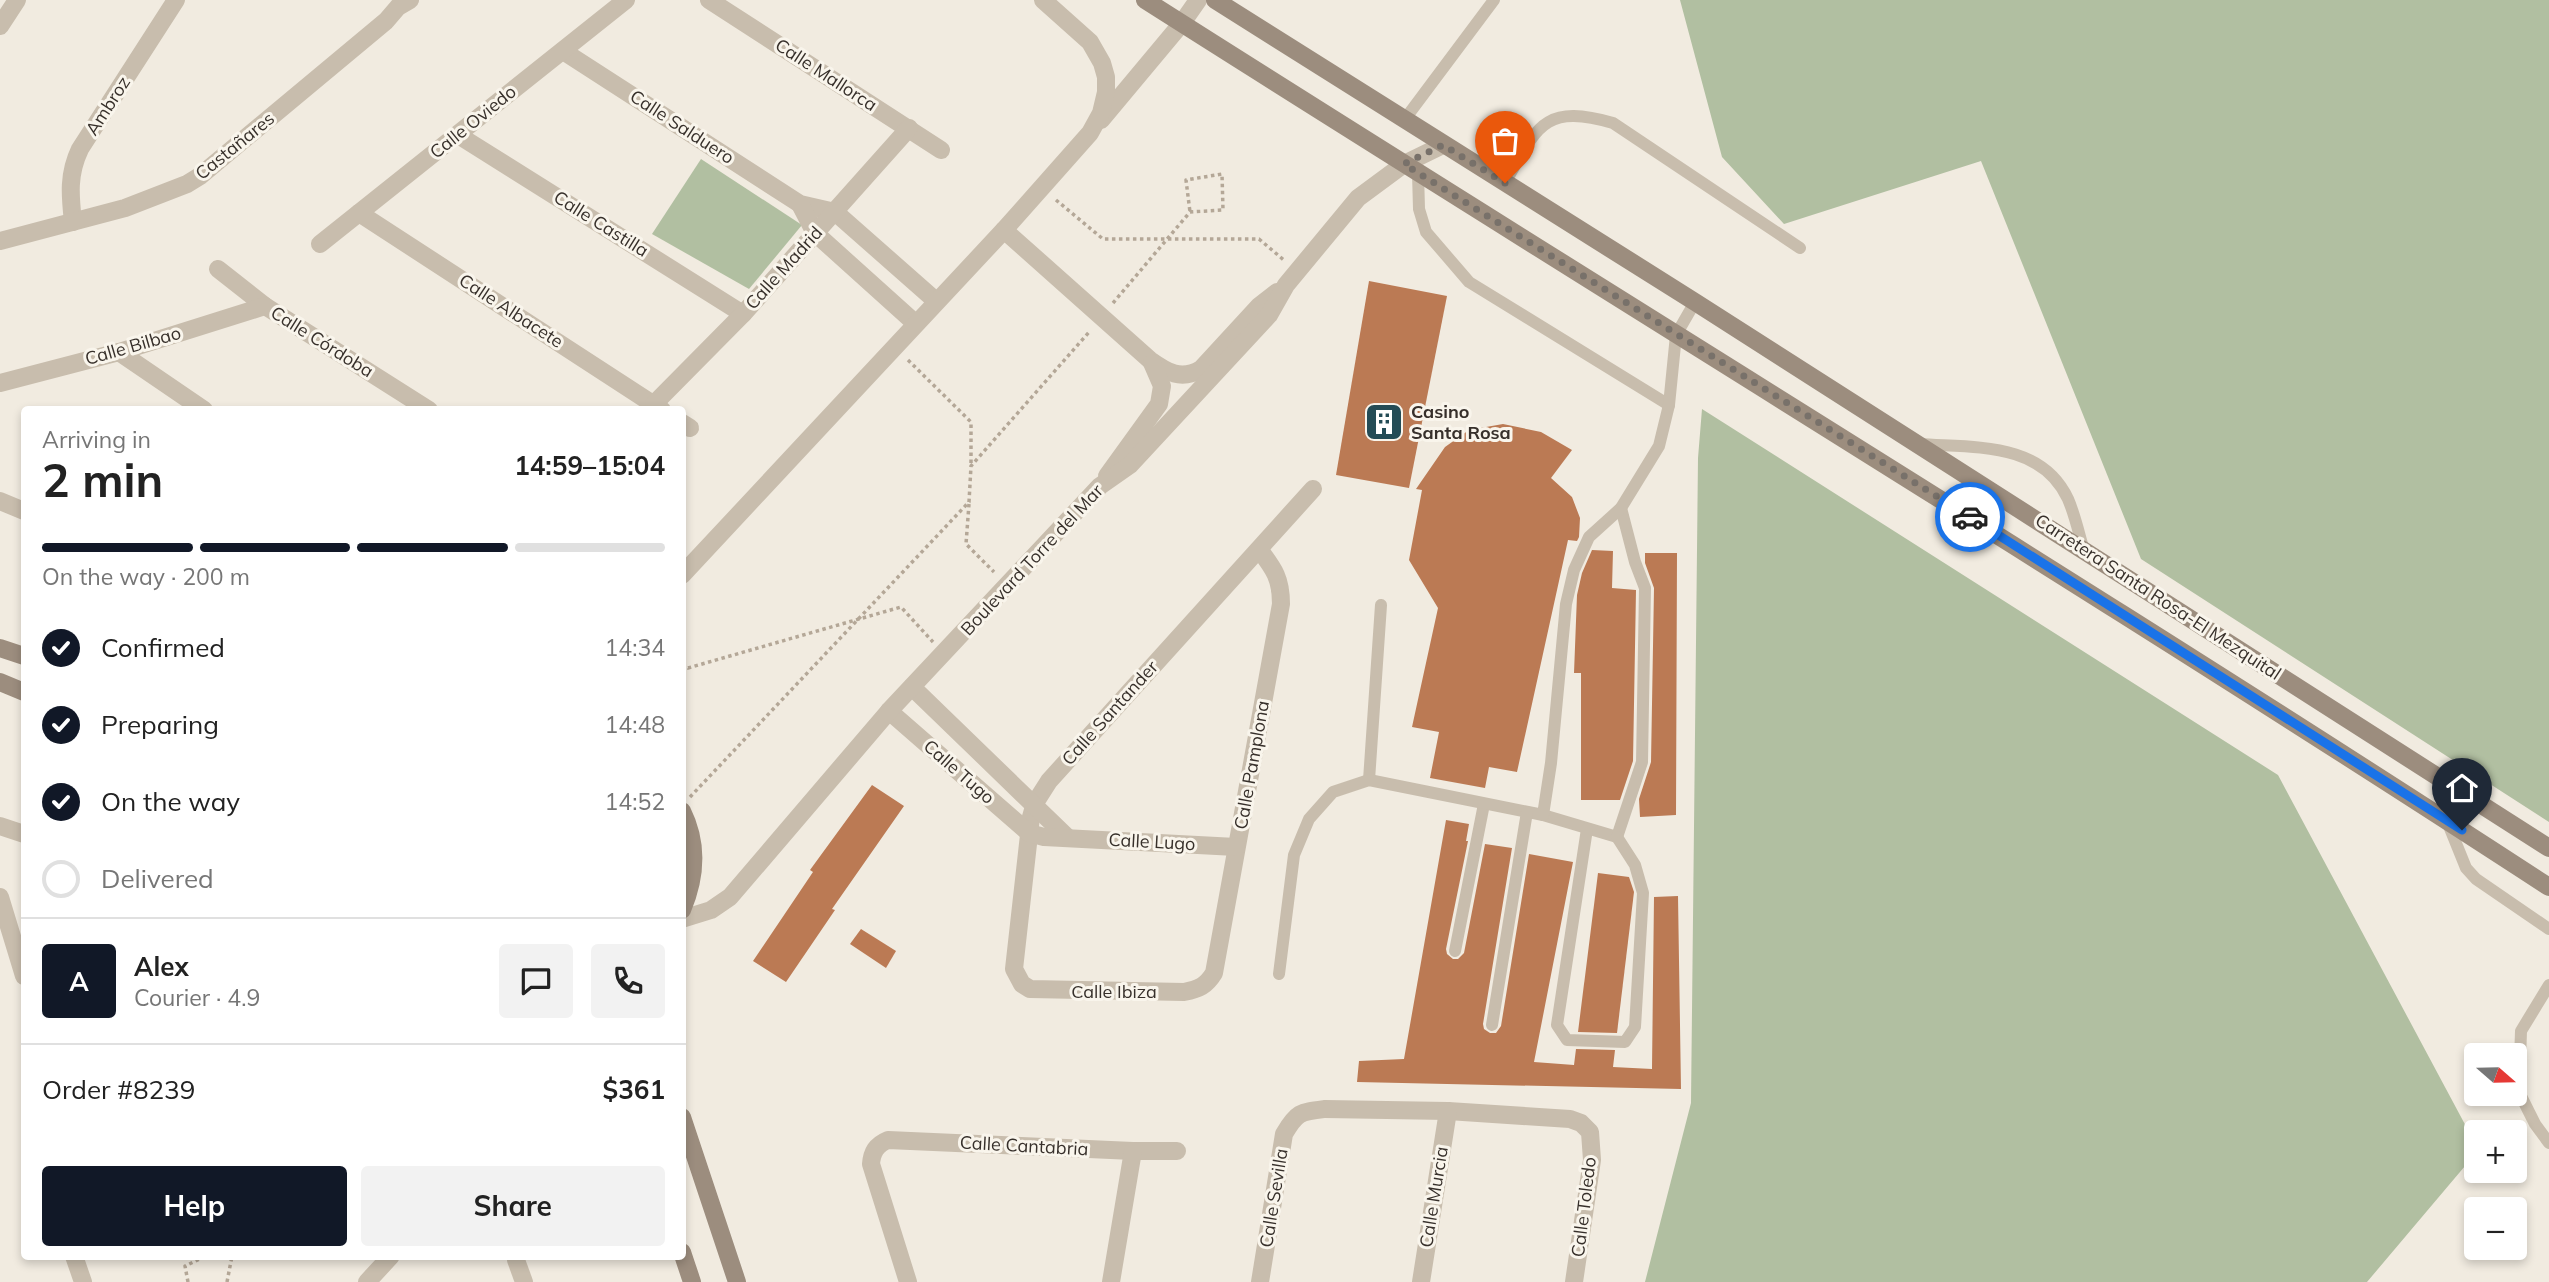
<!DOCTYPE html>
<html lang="en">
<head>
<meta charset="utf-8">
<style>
	body { margin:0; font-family:Mulish,sans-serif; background:#f2f2f2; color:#222; height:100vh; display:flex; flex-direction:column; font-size:26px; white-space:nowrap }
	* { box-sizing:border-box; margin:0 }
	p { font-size:23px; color:#767676 }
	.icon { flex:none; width:38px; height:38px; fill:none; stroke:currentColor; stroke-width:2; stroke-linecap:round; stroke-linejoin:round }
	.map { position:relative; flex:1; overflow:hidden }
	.side { position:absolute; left:21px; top:406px; width:665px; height:854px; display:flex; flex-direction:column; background:#fff; border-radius:7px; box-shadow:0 4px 10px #0003 }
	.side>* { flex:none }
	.needle { width:46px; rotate:110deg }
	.tools { position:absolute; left:2464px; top:1043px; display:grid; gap:14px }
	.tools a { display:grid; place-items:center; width:63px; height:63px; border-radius:7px; background:#fff; box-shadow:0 4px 10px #0003; font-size:35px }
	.pin { position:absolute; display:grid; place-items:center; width:60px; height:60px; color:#fff; margin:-72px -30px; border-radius:50% 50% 50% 0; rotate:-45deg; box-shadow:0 0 7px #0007 }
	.pin .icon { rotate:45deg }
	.courier { position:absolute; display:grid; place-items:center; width:70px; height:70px; margin:-35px; border:5px solid #1a73e8; border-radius:50%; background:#fff; color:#222; box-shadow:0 2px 9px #0007 }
	.overview em { font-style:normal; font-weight:700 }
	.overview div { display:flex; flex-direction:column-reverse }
	.overview { display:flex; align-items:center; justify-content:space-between; height:119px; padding:0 21px }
	h1 { font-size:46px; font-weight:700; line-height:52px }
	.bar { display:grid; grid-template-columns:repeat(4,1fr); gap:10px 7px; align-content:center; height:84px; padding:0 21px }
	.bar i { height:9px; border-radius:5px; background:#e0e0e0 }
	.bar .on { background:#111827 }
	.bar p { grid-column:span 4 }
	.line { display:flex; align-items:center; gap:18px; padding:0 21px; border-top:2px solid #e0e0e0 }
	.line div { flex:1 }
	.round { display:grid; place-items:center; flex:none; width:74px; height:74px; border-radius:7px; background:#f2f2f2 }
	ol { padding:0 21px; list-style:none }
	li { display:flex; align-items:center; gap:21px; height:77px }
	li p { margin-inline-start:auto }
	li .icon { padding:7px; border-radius:50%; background:#111827; color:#fff; stroke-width:4 }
	li:last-child { color:#767676 }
	li i { width:38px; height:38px; border:4px solid #e0e0e0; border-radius:50% }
	.button { display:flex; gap:14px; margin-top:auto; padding:14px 21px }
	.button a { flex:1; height:80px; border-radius:7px; background:#111827; color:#fff; font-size:28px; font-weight:700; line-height:80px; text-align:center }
	.button a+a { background:#f2f2f2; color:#222 }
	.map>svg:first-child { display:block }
</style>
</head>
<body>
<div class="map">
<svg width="2549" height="1282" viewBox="0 0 2549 1282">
	<rect width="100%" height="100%" fill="#f1ebe0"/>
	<!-- green -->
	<g fill="#b1bfa1">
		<polygon points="1680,0 2549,0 2549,822 2141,559 1981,161 1784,224 1722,157"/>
		<polygon points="701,159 802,225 749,289 652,234"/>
		<polygon points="1702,409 2278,775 2476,1145 2476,1153 2367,1282 1645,1282 1691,1103 1698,458"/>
	</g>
	<!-- building -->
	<g fill="#bb7a54">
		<polygon points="1369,281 1447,296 1409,488 1336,475"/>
		<polygon points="1503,424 1541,432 1572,450 1551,478 1572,497 1580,518 1579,537 1577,541 1568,540 1517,772 1489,767 1485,788 1430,778 1439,732 1412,727 1438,608 1409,560 1422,490 1416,489 1445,447 1469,430"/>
		<polygon points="1592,550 1613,551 1612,588 1636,590 1633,761 1620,800 1581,800 1581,673 1574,673 1577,595 1582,573"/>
		<polygon points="1645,553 1677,553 1676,815 1640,817 1639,799 1651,762 1654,588 1645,563"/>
		<polygon points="872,785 904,806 832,909 835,910 786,982 753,961 813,872 810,870"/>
		<polygon points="1446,820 1469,824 1466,841 1468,841 1446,949 1447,954 1453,959 1458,959 1464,953 1485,844 1512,848 1483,1024 1484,1029 1490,1033 1496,1033 1501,1026 1529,854 1573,862 1534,1062 1574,1065 1576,1049 1615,1050 1613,1067 1652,1069 1654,897 1678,896 1681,1089 1357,1082 1359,1061 1404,1059"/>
		<polygon points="1598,873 1629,877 1634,892 1617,1033 1578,1032"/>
		<polygon points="861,929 896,951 886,968 850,944"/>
	</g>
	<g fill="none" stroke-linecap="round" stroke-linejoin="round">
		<!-- path -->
		<g stroke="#b4a797" stroke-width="3.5" stroke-dasharray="3.5 3.5" stroke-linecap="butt">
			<polyline points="1056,200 1103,239 1259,239 1285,261"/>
			<polyline points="1113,303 1190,212 1223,210 1222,174 1186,180 1190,212"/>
			<polyline points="908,360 971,422 971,466"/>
			<polyline points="969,504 966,544 994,572"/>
			<polyline points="682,664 688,668 901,607 933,642"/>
			<polyline points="690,797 969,502 971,466 1090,331"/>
			<polyline points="188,1282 185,1266 206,1256"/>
			<polyline points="227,1282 232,1256"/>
		</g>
		<!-- lane -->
		<g stroke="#c8bdad" stroke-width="12">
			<polyline points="1405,119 1494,0"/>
			<polyline points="1418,173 1419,209 1426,232 1469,282 1669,405"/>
			<path d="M1505,183C1537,127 1543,103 1613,123L1800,248"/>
			<path d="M1919,444C1973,448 2041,441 2068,499C2075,515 2079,534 2084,551"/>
			<polyline points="1369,780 1381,605"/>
			<polyline points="1543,815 1617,837 1642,762 1645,588 1635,562 1621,508"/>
			<polyline points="2447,821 2466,868 2476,879 2549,929"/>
			<polyline points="1587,829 1557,1025 1567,1040 1625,1042 1635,1027 1643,893 1635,865 1617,837"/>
			<polyline points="1455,951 1484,804"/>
			<polyline points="1279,974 1294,855 1309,819 1333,792 1369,780 1543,815 1551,763 1566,604 1574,570 1589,537 1621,508 1659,446 1669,405 1676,335 1695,302"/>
			<polyline points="2549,985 2521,1031 2519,1092 2535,1124 2549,1143"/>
			<polyline points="1492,1025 1527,812"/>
		</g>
		<!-- street -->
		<g stroke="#c8bdad" stroke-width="18">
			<polyline points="709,0 941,150"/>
			<polyline points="0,26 17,0"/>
			<polyline points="563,51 800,204 835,212 936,301"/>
			<polyline points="1101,120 1182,23 1198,0"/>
			<polyline points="458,135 743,314"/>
			<polyline points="800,204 815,233 915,323"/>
			<polyline points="359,213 662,410"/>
			<path d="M73,222C70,195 68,174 80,149L176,0"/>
			<path d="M1004,230L1150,360C1167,372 1181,381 1201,369L1259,306L1277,292"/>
			<polyline points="0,241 125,208 187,184 200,176 386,21 398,7 410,0"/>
			<polyline points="320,244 626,0"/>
			<polyline points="218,269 265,306 429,410"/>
			<polyline points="119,352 204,410"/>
			<polyline points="0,383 119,352 265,306"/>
			<polyline points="654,404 743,314 909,128"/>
			<polyline points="682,423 690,428"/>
			<polyline points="1107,476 1159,404 1162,386 1152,363"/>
			<polyline points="0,501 24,511"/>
			<path d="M1259,549C1274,569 1281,578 1281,604L1214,973C1206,986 1199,989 1184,992L1030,989L1022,984L1014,969L1031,817L1035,803L1049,781L1313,489"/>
			<polyline points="682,575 1004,230 1090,133 1101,113 1106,92 1106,77 1102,63 1090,42 1043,0"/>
			<polyline points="912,687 1068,838"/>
			<polyline points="889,711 1029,833 1044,837 1236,847"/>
			<polyline points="0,826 24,834"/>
			<polyline points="0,897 24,976"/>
			<polyline points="682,919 711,910 730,897 889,711 1100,486 1130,465 1269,315 1286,285 1358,198 1404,164 1443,145"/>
			<polyline points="74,1256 83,1282"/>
			<polyline points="516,1260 524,1282"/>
			<polyline points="367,1282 391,1256"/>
			<path d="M908,1282L871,1164C872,1152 876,1145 888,1140L1133,1151H1177"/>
			<polyline points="1111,1282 1133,1151"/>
			<path d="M1260,1282L1284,1134C1297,1112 1300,1112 1325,1109L1448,1111L1570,1119L1581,1123L1590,1132L1592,1160L1574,1282"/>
			<polyline points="1421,1282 1448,1111"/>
		</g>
		<!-- secondary -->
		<g stroke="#9c8d7e" stroke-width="18">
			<path d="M1145,0C1612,297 2085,585 2549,887"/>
			<polyline points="1215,0 1695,302 2549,848"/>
			<polyline points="0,648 24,656"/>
			<polyline points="0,682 24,692"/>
			<path d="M682,811C698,843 696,877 682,910"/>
			<polyline points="682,1117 737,1282"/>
			<polyline points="682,1252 692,1282"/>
		</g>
	</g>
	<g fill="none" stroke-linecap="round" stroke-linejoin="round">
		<!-- done -->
		<polyline stroke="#78716a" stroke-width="7" stroke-dasharray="0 12.6" points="1505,183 1443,145 1404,164 1970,517"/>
		<!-- route -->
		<polyline stroke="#1a73e8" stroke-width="9" points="1970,517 2462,830"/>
	</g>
	<!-- icons -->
	<defs>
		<symbol id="building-square" viewBox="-11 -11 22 22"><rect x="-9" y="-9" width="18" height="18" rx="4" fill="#244c56" stroke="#f9f5ec"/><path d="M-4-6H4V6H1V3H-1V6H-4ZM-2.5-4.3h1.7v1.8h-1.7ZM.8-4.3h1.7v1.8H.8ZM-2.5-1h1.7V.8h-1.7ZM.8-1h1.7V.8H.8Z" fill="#fff"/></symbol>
	</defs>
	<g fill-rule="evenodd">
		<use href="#building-square" x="1362" y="400" width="44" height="44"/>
	</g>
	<g text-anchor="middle" stroke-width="6" stroke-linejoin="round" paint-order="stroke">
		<!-- street labels -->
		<g font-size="18" fill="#37302b" stroke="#f9f5ec">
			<text transform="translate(826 75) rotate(33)" y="6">Calle Mallorca</text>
			<text transform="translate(108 106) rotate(-57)" y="6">Ambroz</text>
			<text transform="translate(473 122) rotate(-39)" y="6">Calle Oviedo</text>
			<text transform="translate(682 127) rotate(33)" y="6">Calle Salduero</text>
			<text transform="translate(235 146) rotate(-39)" y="6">Castañares</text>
			<text transform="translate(601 224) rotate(32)" y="6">Calle Castilla</text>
			<text transform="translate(784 268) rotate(-48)" y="6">Calle Madrid</text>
			<text transform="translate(511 311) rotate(33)" y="6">Calle Albacete</text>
			<text transform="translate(322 342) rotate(32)" y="6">Calle Córdoba</text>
			<text transform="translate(133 346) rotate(-16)" y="6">Calle Bilbao</text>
			<text transform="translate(1032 560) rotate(-47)" y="6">Boulevard Torre del Mar</text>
			<text transform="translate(2158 597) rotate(33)" y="6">Carretera Santa Rosa-El Mezquital</text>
			<text transform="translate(1110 713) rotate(-48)" y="6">Calle Santander</text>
			<text transform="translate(1252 765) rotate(-80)" y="6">Calle Pamplona</text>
			<text transform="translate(959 772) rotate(41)" y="6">Calle Tugo</text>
			<text transform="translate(1152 842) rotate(3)" y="6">Calle Lugo</text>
			<text x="1114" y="998">Calle Ibiza</text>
			<text transform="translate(1024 1146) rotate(3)" y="6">Calle Cantabria</text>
			<text transform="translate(1434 1197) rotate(-81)" y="6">Calle Murcia</text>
			<text transform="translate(1274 1198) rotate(-81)" y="6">Calle Sevilla</text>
			<text transform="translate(1584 1207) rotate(-83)" y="6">Calle Toledo</text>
		</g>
		<!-- poi labels -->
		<g font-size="18" font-weight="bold" fill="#37302b" stroke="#f9f5ec" text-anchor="start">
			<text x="1411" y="418">Casino<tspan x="1411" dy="21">Santa Rosa</tspan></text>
		</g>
	</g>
</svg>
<div class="tools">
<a><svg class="needle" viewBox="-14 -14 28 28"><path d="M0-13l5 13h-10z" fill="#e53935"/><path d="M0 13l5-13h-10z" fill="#767676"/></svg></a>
<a>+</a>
<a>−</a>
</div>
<div class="pin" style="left:1505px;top:183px;background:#ea580c"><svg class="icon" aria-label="bag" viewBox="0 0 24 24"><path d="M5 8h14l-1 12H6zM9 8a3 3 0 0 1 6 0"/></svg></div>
<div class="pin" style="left:2462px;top:830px;background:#1f2937"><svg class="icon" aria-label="home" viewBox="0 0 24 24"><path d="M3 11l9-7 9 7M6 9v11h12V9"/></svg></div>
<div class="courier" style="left:1970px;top:517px"><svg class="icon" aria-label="car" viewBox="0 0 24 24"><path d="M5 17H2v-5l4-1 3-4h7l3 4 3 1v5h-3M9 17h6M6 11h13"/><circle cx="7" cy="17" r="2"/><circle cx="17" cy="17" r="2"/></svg></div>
<section class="side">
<div class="overview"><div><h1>2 min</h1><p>Arriving in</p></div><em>14:59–15:04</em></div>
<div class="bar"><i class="on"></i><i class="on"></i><i class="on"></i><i></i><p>On the way · 200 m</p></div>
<ol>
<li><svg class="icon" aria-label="check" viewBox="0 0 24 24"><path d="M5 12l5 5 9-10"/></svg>Confirmed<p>14:34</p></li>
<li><svg class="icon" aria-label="check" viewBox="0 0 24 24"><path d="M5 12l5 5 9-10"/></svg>Preparing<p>14:48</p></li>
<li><svg class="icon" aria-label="check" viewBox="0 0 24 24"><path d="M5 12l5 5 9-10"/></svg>On the way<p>14:52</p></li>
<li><i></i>Delivered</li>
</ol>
<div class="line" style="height:126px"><b class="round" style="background:#111827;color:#fff">A</b><div><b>Alex</b><p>Courier · 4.9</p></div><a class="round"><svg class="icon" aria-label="chat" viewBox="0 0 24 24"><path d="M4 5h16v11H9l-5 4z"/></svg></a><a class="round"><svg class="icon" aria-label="phone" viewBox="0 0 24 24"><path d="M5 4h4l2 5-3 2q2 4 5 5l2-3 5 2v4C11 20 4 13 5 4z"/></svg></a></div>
<div class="line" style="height:91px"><div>Order #8239</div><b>$361</b></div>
<div class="button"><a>Help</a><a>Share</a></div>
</section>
</div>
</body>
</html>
